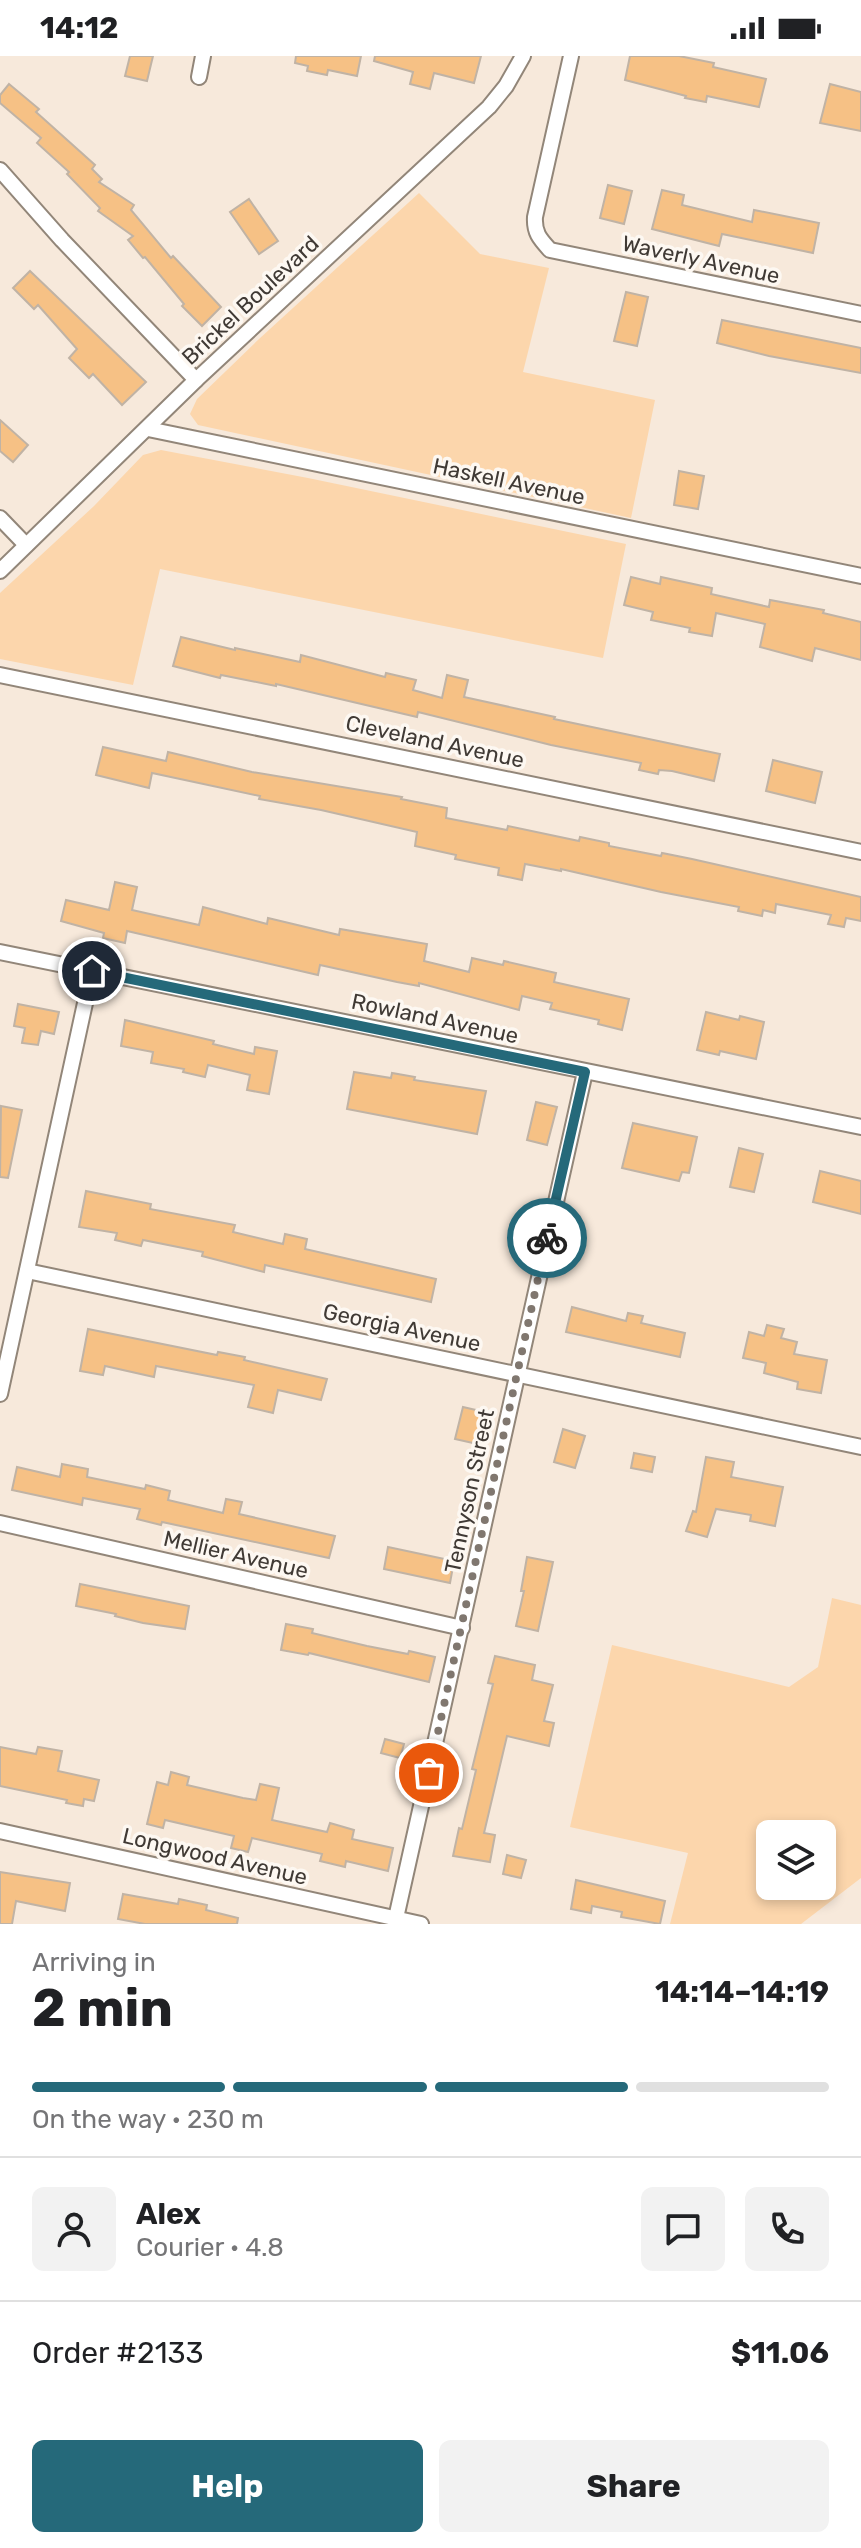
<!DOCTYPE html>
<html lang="en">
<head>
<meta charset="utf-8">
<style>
	body { margin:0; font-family:Rubik,sans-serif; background:#f2f2f2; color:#202124; height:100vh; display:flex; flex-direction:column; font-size:30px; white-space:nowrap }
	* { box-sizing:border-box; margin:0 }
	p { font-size:26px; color:#757577 }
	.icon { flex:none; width:44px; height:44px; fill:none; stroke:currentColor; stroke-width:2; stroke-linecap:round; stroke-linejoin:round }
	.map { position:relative; height:1868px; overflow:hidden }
	.drawer { display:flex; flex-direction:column; background:#fff; flex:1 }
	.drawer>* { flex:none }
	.tools { position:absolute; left:756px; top:1764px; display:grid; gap:16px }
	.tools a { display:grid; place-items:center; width:80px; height:80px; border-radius:12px; background:#fff; box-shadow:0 4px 12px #0003; font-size:40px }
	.pin { position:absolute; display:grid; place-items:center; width:68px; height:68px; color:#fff; margin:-34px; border:4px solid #fff; border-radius:50%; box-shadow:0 2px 8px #0007 }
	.courier { position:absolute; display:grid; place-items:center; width:80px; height:80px; margin:-40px; border:6px solid #25697a; border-radius:50%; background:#fff; color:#222; box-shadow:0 2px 10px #0007 }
	.head em { font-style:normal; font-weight:700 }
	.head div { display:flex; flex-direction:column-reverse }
	.head { display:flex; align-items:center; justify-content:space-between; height:136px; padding:0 32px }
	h1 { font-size:52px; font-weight:700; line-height:60px }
	.bar { display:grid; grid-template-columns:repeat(4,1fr); gap:12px 8px; align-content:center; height:96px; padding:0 32px }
	.bar i { height:10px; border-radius:6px; background:#e0e0e0 }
	.bar .selected { background:#25697a }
	.bar p { grid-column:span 4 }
	.line { display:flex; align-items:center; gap:20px; padding:0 32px; border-top:2px solid #e0e0e0 }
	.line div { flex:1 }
	.round { display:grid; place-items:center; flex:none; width:84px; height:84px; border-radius:12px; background:#f2f2f2 }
	.action { display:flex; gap:16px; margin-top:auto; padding:16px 32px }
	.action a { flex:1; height:92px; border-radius:12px; background:#25697a; color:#fff; font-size:32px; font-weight:700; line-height:92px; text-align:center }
	.action a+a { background:#f2f2f2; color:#202124 }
	.status { display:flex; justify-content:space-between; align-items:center; height:56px; padding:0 40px; background:#fff; direction:ltr }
	.status svg { height:22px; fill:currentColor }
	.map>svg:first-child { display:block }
</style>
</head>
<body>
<div class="status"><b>14:12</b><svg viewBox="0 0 49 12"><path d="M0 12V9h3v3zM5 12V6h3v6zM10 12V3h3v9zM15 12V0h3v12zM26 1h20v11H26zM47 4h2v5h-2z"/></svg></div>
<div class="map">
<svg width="861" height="1868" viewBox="0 0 861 1868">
	<rect width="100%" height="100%" fill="#f7e9db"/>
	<!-- green -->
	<g fill="#fcd6ac" fill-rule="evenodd">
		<polygon points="419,137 480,198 549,212 523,316 655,344 631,462 198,369 190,358 197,343 259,283"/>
		<polygon points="161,394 308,422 626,488 603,602 160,513 133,629 0,603 0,537 94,450 143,399"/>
		<path d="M832,1542L861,1549V1822L801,1868H670L688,1797L570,1771L612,1589L789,1631L818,1611ZM770,1778H822V1830H770Z"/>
	</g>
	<!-- building -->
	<g fill="#f6c185" stroke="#c0b3a5" stroke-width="2">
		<polygon points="130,0 153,0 147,25 125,20"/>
		<polygon points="296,0 361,0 357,20 328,14 327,19 307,15 308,10 295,7"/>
		<polygon points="375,0 481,0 474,27 434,17 430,33 410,28 413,16 374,5"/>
		<polygon points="630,0 679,0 714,7 713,11 766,23 759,51 707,40 706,46 685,42 686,40 625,24"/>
		<polygon points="9,28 39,53 36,56 95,109 92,113 102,123 99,126 134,149 131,154 171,202 173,200 221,251 202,270 182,250 184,248 145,201 143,202 128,184 133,180 98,155 100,152 67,118 69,116 37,87 41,82 0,47 0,39"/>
		<polygon points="830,28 861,36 861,75 820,67"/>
		<polygon points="608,129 632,135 624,168 600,162"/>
		<polygon points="662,134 684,139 682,149 752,166 754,154 819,167 813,197 722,178 719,190 652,173"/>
		<polygon points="249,143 278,185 259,198 230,156"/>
		<polygon points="30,215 146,326 122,349 93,318 89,322 69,302 77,293 38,249 34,253 13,232"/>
		<polygon points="626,236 648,241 637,290 614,285"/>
		<polygon points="722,264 861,292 861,317 769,300 717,287"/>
		<polygon points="0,364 28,389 13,406 0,395"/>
		<polygon points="679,415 704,420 698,453 674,449"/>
		<polygon points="631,521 660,528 661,521 712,532 711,538 769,551 770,544 824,554 823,557 861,566 861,604 815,592 812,605 760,591 765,568 716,557 712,580 689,576 690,572 651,564 653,556 624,549"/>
		<polygon points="181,581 235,594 235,592 300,606 301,599 385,621 386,617 416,624 413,634 442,642 447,619 468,624 464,641 555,661 554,663 720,698 714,725 672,715 659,714 658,718 639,714 641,707 551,689 418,656 417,661 276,628 276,630 221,619 220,622 173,610"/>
		<polygon points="103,691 166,705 168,696 252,716 402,741 401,743 447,752 446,762 507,774 508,770 579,785 580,781 609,787 609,790 661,800 662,797 692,803 861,841 861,865 846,862 844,871 828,868 831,859 776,848 775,857 763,854 762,860 738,855 739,851 661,836 561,813 561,815 525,808 522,824 498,819 499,812 455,803 456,799 415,790 417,776 321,754 259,743 260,740 152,717 149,732 96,719"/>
		<polygon points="773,704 822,716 815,747 766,735"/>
		<polygon points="115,826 137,831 132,854 199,869 203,851 267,868 268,862 339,879 340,873 427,888 424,905 469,916 472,902 503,909 504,905 556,917 554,926 629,943 622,974 598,968 599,964 550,953 552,947 522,940 519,954 419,927 419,930 397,926 320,909 318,919 127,875 125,887 103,882 104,877 61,865 66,844 109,854"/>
		<polygon points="18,948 59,956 54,978 41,975 38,989 22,987 25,972 14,970"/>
		<polygon points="706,956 739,964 740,960 764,966 756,1003 720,995 719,999 697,994"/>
		<polygon points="125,964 214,985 213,988 254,998 255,991 277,995 269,1038 247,1034 250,1019 208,1009 205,1021 183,1016 184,1013 151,1007 153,996 121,990"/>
		<polygon points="354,1016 391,1022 392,1017 415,1021 414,1024 486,1035 477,1078 347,1053"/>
		<polygon points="536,1046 557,1051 547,1089 527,1084"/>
		<polygon points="1,1050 22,1054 8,1122 0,1121"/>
		<polygon points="633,1067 697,1081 689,1117 682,1116 679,1125 622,1112"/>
		<polygon points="739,1092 763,1098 754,1136 730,1131"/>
		<polygon points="820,1115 861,1125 861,1158 813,1146"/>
		<polygon points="86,1135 151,1148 150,1153 235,1169 233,1176 283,1188 285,1178 307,1183 305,1193 436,1223 431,1246 265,1209 264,1216 202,1200 203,1196 143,1184 141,1190 115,1184 117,1177 79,1171"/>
		<polygon points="572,1251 626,1265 628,1257 643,1260 641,1267 685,1277 680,1301 566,1276"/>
		<polygon points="767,1269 784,1273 781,1282 797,1286 794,1298 827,1304 821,1337 797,1333 798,1326 764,1317 766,1307 743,1302 749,1276 764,1280"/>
		<polygon points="88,1273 217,1299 218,1296 245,1301 244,1304 327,1323 321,1344 278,1334 273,1357 248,1351 254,1329 156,1310 154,1321 105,1310 103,1319 80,1315"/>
		<polygon points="463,1351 489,1357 482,1389 455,1383"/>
		<polygon points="563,1373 585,1380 575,1412 554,1406"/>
		<polygon points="634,1397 655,1401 652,1416 631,1412"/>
		<polygon points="706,1401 734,1406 731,1421 783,1431 775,1470 750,1465 751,1459 716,1453 707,1481 686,1475 693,1455 696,1456"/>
		<polygon points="62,1408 88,1413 87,1421 145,1433 146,1429 170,1435 168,1444 223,1457 226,1443 242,1446 239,1458 335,1480 329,1502 162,1466 161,1469 137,1463 140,1453 83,1442 82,1449 12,1434 17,1411 60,1421"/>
		<polygon points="388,1491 454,1505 450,1527 384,1513"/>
		<polygon points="527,1501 553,1506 538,1575 516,1570 524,1535 521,1535"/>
		<polygon points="80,1528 189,1550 185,1573 143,1567 115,1560 116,1558 76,1550"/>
		<polygon points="286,1568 313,1573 312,1577 367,1590 408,1598 409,1595 435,1601 429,1626 309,1597 308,1599 281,1594"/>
		<polygon points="495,1600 535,1609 532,1624 553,1629 544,1665 554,1667 549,1690 507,1680 484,1777 495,1779 490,1806 453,1800 459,1772 462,1773 476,1714 472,1713 493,1628 488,1627"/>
		<polygon points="385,1683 404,1688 400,1702 381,1697"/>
		<polygon points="0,1691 36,1698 38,1691 62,1695 58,1715 99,1724 94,1745 84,1743 83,1750 66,1747 67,1744 0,1730"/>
		<polygon points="171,1716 189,1721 187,1729 243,1742 256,1744 260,1728 279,1732 272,1764 327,1776 330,1767 354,1774 352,1783 393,1792 388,1815 346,1805 345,1811 320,1805 322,1798 252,1782 248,1796 231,1792 234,1780 165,1764 163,1772 147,1768 157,1726 168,1729"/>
		<polygon points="507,1799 526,1804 521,1822 503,1818"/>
		<polygon points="0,1816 70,1827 65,1855 16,1845 12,1868 0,1868"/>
		<polygon points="576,1824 665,1845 660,1868 621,1861 622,1856 592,1850 591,1857 571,1853"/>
		<polygon points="123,1838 178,1848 179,1843 207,1849 206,1854 238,1862 237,1868 145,1868 118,1863"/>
	</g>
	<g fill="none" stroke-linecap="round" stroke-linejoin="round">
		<defs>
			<g id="minor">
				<path d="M571,0L535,161C534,177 540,183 550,194L861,258"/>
				<polyline points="199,21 203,0"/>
				<polyline points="0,114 62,184 196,324"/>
				<polyline points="148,373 861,520"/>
				<polyline points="0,462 26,489"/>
				<polyline points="0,515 196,324 489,51 506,30 523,0"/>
				<polyline points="0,619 861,796"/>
				<polyline points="0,896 861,1071"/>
				<polyline points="27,1215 861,1391"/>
				<polyline points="0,1338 92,915"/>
				<polyline points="0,1467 462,1572"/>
				<polyline points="0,1775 421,1868"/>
				<polyline points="396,1862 585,1016"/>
			</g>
		</defs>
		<!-- minor casing -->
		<use href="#minor" stroke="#928679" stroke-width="18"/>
		<!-- minor -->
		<use href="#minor" stroke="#fff" stroke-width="14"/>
	</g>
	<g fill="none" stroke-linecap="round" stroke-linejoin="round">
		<!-- done -->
		<polyline stroke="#80776f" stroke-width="8" stroke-dasharray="0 14.4" points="429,1717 547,1182"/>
		<!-- route -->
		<polyline stroke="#25697a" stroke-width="10" points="92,915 585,1016 547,1182"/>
	</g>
	<g text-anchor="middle" stroke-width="7" stroke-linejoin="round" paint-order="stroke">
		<!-- street labels -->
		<g font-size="22" fill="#403a35" stroke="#fdf8f2">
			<text transform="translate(701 203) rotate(12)" y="8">Waverly Avenue</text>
			<text transform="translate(250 244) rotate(-43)" y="8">Brickel Boulevard</text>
			<text transform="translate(509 425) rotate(12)" y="8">Haskell Avenue</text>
			<text transform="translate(435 685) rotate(12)" y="8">Cleveland Avenue</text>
			<text transform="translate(435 962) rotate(12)" y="8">Rowland Avenue</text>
			<text transform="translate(402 1271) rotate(12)" y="8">Georgia Avenue</text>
			<text transform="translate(469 1435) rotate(-78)" y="8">Tennyson Street</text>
			<text transform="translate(236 1498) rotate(13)" y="8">Mellier Avenue</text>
			<text transform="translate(215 1800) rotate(13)" y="8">Longwood Avenue</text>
		</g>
	</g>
</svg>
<div class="tools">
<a><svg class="icon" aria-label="layers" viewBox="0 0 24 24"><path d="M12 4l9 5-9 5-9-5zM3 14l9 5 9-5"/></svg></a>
</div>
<div class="pin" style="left:429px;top:1717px;background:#ea580c"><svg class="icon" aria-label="bag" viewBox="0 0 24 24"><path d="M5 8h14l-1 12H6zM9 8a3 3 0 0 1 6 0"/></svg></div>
<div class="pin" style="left:92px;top:915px;background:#1f2937"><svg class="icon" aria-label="home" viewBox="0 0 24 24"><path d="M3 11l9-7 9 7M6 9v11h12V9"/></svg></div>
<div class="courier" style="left:547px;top:1182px"><svg class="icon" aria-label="bike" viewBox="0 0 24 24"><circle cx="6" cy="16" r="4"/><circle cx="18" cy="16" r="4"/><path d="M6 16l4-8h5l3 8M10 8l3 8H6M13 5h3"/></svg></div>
</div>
<section class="drawer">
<div class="head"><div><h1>2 min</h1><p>Arriving in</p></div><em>14:14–14:19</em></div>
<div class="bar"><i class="selected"></i><i class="selected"></i><i class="selected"></i><i></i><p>On the way · 230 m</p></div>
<div class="line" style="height:144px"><a class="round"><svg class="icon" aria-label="person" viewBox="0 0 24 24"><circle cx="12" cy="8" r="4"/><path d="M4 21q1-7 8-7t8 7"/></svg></a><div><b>Alex</b><p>Courier · 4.8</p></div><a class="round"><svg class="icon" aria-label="chat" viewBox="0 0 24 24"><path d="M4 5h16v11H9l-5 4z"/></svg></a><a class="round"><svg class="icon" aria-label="phone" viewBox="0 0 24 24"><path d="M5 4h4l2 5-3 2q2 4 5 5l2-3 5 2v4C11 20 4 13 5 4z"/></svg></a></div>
<div class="line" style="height:104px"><div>Order #2133</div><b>$11.06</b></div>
<div class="action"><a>Help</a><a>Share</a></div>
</section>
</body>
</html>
